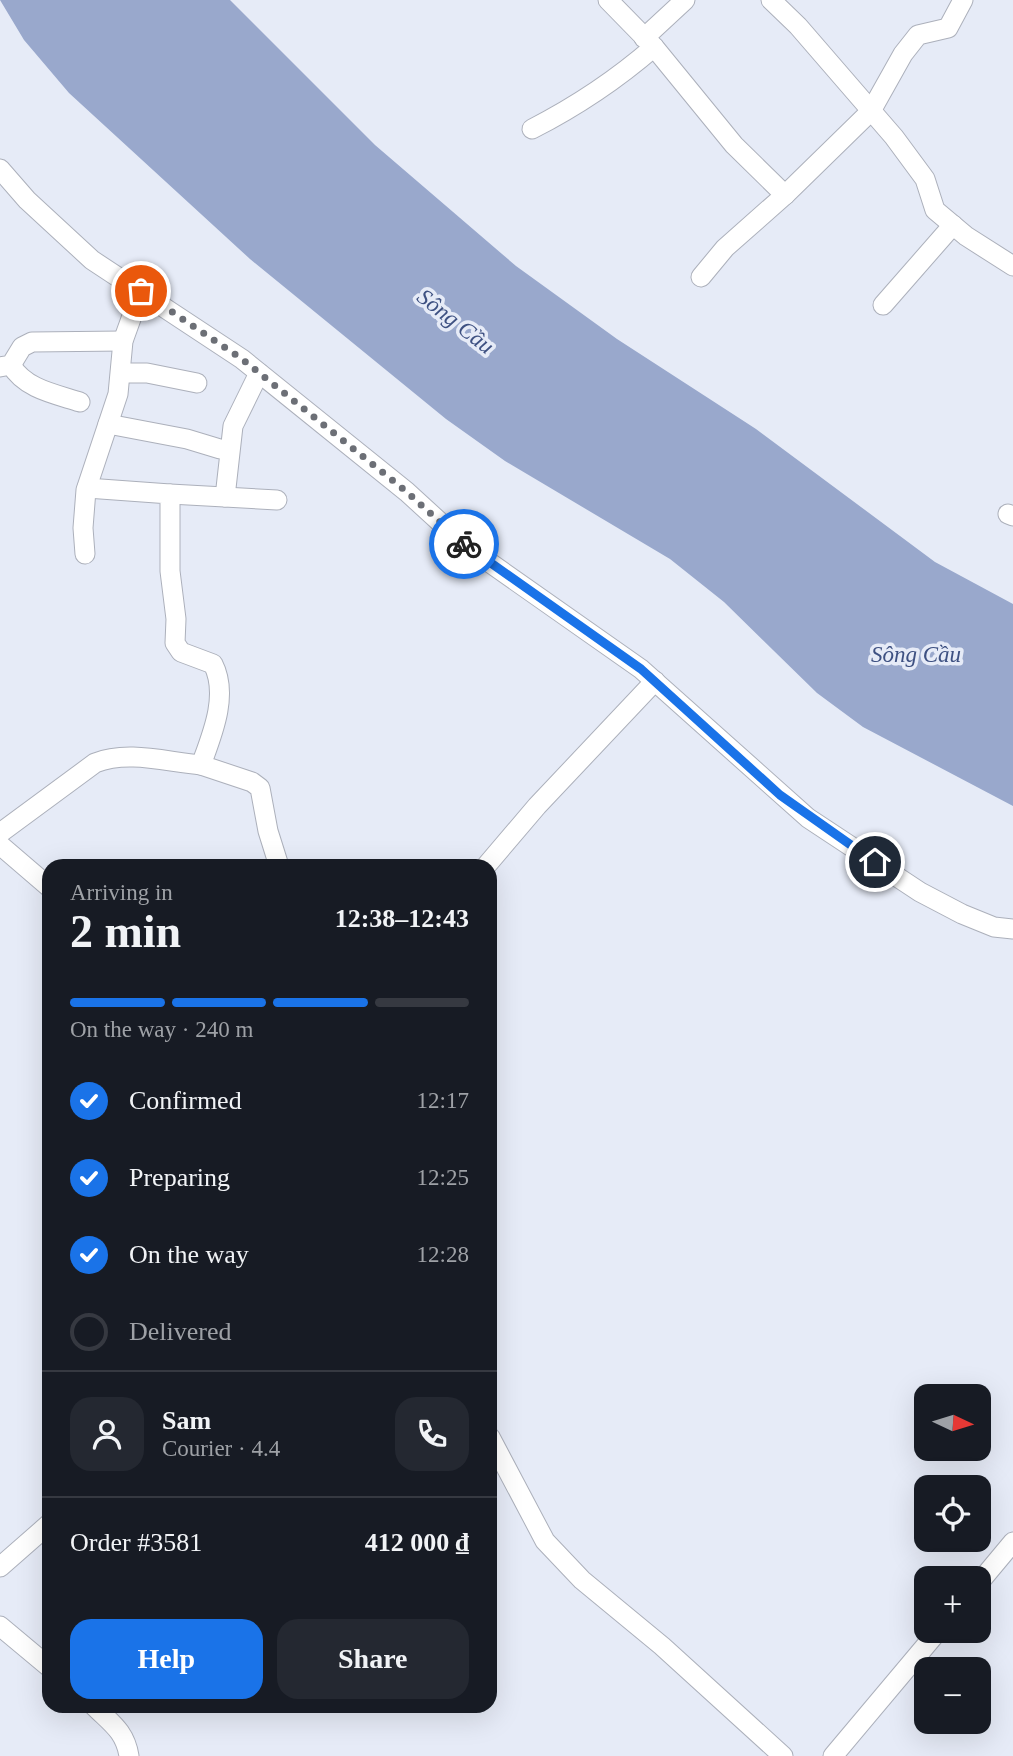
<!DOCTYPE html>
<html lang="en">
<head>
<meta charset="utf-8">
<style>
	body { margin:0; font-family:"Times New Roman",serif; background:#242831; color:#f1f3f6; height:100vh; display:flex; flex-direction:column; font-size:26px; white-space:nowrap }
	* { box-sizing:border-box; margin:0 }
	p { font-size:23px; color:#9ea1a6 }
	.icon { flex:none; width:38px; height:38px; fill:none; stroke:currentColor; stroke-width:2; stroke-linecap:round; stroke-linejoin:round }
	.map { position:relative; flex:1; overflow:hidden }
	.details { position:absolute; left:42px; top:859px; width:455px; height:854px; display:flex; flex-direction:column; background:#171b24; border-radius:21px; box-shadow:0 7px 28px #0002 }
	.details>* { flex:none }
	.needle { width:46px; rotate:94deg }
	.tools { position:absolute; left:914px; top:1384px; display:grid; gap:14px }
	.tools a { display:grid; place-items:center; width:77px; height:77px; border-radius:14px; background:#171b24; box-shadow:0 7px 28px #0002; font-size:35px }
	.pin { position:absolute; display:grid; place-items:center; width:60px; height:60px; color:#fff; margin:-30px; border:4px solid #fff; border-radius:50%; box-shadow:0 2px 7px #0007 }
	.courier { position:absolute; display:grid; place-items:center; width:70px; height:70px; margin:-35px; border:5px solid #1a73e8; border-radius:50%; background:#fff; color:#222; box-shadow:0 2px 9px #0007 }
	.summary em { font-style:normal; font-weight:800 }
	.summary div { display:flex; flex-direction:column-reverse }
	.summary { display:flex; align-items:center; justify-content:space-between; height:119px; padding:0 28px }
	h1 { font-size:46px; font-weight:800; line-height:52px }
	.bar { display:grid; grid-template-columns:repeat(4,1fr); gap:10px 7px; align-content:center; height:84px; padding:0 28px }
	.bar i { height:9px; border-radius:5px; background:#363941 }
	.bar .selected { background:#1a73e8 }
	.bar p { grid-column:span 4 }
	.line { display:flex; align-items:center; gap:18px; padding:0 28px; border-top:2px solid #363941 }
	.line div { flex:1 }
	.round { display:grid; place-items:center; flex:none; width:74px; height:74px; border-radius:21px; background:#242831 }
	ol { padding:0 28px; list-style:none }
	li { display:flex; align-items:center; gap:21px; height:77px }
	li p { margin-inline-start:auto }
	li .icon { padding:7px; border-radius:50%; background:#1a73e8; color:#fff; stroke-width:4 }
	li:last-child { color:#9ea1a6 }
	li i { width:38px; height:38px; border:4px solid #363941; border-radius:50% }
	.cta { display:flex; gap:14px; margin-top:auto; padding:14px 28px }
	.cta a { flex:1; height:80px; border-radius:21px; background:#1a73e8; color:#fff; font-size:28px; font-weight:800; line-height:80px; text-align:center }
	.cta a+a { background:#242831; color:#f1f3f6 }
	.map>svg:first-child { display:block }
</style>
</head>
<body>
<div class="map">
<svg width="1013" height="1756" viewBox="0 0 1013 1756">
	<rect width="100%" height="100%" fill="#e6ebf7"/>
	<!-- water -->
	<polygon fill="#99a8cc" points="0,0 230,0 375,145 516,266 617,339 756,429 935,562 1013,604 1013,806 863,727 817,693 724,602 670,559 505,461 446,419 250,259 69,93 24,40"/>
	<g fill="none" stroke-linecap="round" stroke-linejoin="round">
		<defs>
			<g id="minor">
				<polyline points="608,0 654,47 734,145 785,195"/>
				<polyline points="771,0 798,26 894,137 925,179 935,210 966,236 1013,266"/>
				<polyline points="644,38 685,0"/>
				<path d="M532,129C577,106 616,80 654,47"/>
				<polyline points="0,169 27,200 92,260 242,359 407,492 466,546 641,669 808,818 920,892 962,914 994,927 1013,929"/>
				<polyline points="701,277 725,248 785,195 871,111 903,54 918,35 948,28 963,0"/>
				<polyline points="883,305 953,225"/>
				<path d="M11,365C25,389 55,394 80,402"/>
				<polyline points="0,367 11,365 22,347 32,342 123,341"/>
				<polyline points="123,373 147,373 197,383"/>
				<polyline points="108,424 187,439 220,449"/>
				<polyline points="170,494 277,500"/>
				<polyline points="225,497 233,426 259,373"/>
				<polyline points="1008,514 1013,516"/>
				<polyline points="85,554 83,528 86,490 118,394 123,341 141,291"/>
				<polyline points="201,765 252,782 260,788 268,831 279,866"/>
				<path d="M0,833L95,763C128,750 166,762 201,765C212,735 229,695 213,664L181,652L175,643L176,619L170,571V494L87,488"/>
				<polyline points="0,845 49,887"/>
				<polyline points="486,866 537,806 655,681"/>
				<polyline points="490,1437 545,1541 582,1580 662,1646 783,1756"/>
				<polyline points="0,1567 49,1524"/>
				<polyline points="978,1584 1013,1542"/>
				<polyline points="0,1626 49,1667"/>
				<path d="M94,1706C111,1723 125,1731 129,1756"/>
				<polyline points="833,1756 938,1631"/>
			</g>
		</defs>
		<!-- minor casing -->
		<use href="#minor" stroke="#acb0bb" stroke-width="21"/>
		<!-- minor -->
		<use href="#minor" stroke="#fff" stroke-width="19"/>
	</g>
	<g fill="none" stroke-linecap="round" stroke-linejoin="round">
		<!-- done -->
		<polyline stroke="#6c6f76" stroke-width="7" stroke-dasharray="0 12.6" points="141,291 242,359 407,492 464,544"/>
		<!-- route -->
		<polyline stroke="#1a73e8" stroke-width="9" points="464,544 641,669 780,795 875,862"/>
	</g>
	<g text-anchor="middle" stroke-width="7" stroke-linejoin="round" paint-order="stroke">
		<!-- water labels -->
		<g font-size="23" font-style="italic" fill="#3e5182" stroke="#e6ebf7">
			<text transform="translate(456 321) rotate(38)" y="8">Sông Cầu</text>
			<text x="916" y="662">Sông Cầu</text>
		</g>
	</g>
</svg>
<div class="tools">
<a><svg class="needle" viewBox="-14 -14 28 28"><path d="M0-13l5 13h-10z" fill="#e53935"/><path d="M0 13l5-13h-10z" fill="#9ea1a6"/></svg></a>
<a><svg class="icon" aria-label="locate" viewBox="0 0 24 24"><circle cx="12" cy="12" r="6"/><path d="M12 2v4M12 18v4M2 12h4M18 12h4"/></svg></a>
<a>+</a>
<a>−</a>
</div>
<div class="pin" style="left:141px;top:291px;background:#ea580c"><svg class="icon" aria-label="bag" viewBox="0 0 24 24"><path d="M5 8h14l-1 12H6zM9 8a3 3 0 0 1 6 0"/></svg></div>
<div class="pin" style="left:875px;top:862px;background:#1f2937"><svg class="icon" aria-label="home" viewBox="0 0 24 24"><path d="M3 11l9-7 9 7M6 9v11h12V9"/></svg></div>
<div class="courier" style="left:464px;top:544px"><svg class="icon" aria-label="bike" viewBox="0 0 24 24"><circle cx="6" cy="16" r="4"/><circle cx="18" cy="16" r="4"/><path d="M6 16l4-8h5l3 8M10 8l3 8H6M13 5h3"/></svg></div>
<section class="details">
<div class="summary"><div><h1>2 min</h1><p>Arriving in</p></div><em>12:38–12:43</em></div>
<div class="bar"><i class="selected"></i><i class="selected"></i><i class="selected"></i><i></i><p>On the way · 240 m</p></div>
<ol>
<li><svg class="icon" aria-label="check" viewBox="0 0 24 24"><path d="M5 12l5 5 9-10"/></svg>Confirmed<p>12:17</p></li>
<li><svg class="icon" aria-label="check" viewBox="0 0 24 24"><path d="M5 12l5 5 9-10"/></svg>Preparing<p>12:25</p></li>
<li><svg class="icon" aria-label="check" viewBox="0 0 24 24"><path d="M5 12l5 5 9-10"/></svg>On the way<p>12:28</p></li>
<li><i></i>Delivered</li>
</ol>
<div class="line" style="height:126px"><a class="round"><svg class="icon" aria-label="person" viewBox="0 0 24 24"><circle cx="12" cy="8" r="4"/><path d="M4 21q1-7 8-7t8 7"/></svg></a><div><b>Sam</b><p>Courier · 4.4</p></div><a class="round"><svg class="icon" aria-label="phone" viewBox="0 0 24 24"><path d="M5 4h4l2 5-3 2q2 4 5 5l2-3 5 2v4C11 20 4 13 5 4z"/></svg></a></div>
<div class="line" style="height:91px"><div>Order #3581</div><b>412 000 ₫</b></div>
<div class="cta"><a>Help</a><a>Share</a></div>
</section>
</div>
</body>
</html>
